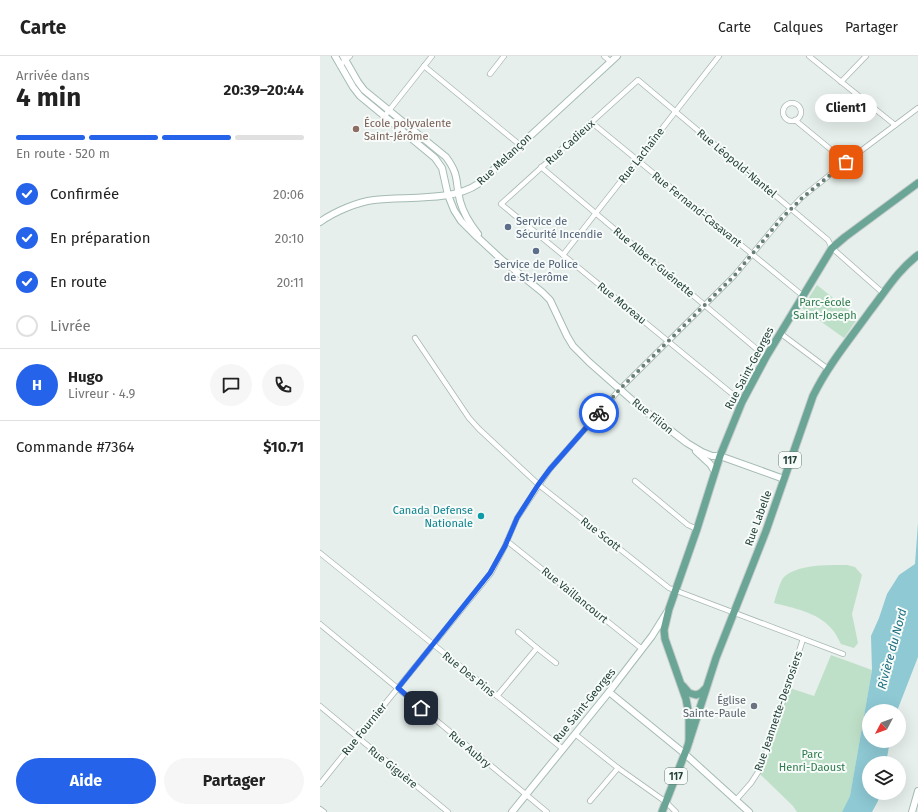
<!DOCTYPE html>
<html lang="fr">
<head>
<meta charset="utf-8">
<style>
	body { margin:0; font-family:"Fira Sans",sans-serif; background:#f6f6f6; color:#222; height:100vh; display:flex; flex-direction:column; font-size:15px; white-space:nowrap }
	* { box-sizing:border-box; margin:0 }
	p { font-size:13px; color:#767676 }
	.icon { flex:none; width:22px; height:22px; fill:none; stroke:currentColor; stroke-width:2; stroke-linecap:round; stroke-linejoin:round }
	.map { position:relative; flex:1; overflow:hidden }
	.sheet { display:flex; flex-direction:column; background:#fff; width:320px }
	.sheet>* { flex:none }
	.needle { width:26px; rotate:229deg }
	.fabs { position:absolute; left:542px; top:648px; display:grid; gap:8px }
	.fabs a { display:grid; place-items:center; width:44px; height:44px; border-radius:50%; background:#fff; box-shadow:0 4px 16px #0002; font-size:20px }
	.pin { position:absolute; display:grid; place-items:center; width:34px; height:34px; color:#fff; margin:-17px; border-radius:8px; box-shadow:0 2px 6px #0006 }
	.courier { position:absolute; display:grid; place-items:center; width:40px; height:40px; margin:-20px; border:3px solid #2563eb; border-radius:50%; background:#fff; color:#222; box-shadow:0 1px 5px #0007 }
	.bubble { position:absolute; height:28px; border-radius:14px; background:#fff; box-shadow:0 4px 16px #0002; font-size:13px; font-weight:700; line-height:28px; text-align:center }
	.overview em { font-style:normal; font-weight:700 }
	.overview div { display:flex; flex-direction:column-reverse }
	.overview { display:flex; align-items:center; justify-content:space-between; height:68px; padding:0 16px }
	h1 { font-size:26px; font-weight:700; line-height:30px }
	.bar { display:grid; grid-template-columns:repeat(4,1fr); gap:6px 4px; align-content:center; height:48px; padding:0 16px }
	.bar i { height:5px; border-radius:3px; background:#e0e0e0 }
	.bar .on { background:#2563eb }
	.bar p { grid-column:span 4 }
	.line { display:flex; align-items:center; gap:10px; padding:0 16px; border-top:1px solid #e0e0e0 }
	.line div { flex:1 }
	.round { display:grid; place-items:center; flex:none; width:42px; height:42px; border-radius:21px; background:#f6f6f6 }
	ol { padding:0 16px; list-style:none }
	li { display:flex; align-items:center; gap:12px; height:44px }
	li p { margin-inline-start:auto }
	li .icon { padding:4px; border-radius:50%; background:#2563eb; color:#fff; stroke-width:4 }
	li:last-child { color:#767676 }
	li i { width:22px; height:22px; border:2px solid #e0e0e0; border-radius:50% }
	.primary-button { display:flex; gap:8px; margin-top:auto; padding:8px 16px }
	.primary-button a { flex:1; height:46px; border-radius:24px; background:#2563eb; color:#fff; font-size:16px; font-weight:700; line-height:46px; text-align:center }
	.primary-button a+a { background:#f6f6f6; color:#222 }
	header { display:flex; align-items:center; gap:24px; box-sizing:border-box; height:56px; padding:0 20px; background:#fff; border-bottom:1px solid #e0e0e0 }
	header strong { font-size:19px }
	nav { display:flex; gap:22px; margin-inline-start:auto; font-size:14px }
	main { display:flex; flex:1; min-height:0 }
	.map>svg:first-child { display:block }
</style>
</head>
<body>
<header>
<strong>Carte</strong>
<nav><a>Carte</a><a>Calques</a><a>Partager</a></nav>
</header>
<main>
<section class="sheet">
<div class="overview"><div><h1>4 min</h1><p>Arrivée dans</p></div><em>20:39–20:44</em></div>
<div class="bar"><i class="on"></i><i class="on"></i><i class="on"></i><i></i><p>En route · 520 m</p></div>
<ol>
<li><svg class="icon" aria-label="check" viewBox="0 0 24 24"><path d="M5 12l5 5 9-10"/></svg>Confirmée<p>20:06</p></li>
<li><svg class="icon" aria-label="check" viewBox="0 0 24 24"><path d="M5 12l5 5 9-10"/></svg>En préparation<p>20:10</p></li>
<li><svg class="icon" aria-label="check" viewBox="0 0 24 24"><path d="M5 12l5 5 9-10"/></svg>En route<p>20:11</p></li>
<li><i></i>Livrée</li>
</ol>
<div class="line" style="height:72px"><b class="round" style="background:#2563eb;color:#fff">H</b><div><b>Hugo</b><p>Livreur · 4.9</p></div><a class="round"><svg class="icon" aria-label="chat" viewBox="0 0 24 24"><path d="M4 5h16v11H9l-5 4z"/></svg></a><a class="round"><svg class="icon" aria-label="phone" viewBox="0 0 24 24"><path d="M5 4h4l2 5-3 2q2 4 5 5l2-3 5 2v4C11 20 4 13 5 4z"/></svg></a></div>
<div class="line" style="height:52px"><div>Commande #7364</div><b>$10.71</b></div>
<div class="primary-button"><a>Aide</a><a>Partager</a></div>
</section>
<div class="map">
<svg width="598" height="756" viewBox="0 0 598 756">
	<rect width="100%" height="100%" fill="#e6efeb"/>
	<!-- green -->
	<g fill="#bfe0c8">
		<polygon points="497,229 538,262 524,282 482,252"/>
		<path d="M527,509L535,511L542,519L532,558L538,587L534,592L521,588C518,583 516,577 511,572C497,556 473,552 454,547C456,540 460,525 464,521C478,508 509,509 527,509Z"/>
		<polygon points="511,599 552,614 530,741 522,756 477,756 473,750 440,718 470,632 494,640"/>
	</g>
	<!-- water -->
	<polygon fill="#8ec9d4" points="598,467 598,601 577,655 549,655 549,685 570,685 566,707 549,707 549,737 559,737 558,745 552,756 522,756 530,740 552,614 551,580 559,562 567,538 579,519 595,508"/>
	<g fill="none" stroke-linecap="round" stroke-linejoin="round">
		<defs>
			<g id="street">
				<polyline points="284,0 291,6"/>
				<polyline points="489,0 575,69"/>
				<polyline points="20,9 30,0"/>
				<polyline points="104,10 200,89"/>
				<polyline points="170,18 184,0"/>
				<polyline points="521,26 546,0"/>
				<circle cx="472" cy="56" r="9"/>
				<polyline points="67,57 112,0"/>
				<polyline points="475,64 526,106"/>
				<polyline points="271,66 482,239"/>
				<polyline points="221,111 446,301"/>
				<polyline points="243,199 399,0"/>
				<polyline points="460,277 508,313"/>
				<polyline points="95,282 149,362 159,373 219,429 349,532 523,598"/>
				<polyline points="422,346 181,148 318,24 508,184 512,192 563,237"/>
				<polyline points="315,425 368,469 377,473"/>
				<polyline points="187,485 322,593"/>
				<polyline points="0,497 243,693"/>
				<polyline points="0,568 227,756"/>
				<polyline points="217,592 236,607"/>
				<polyline points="177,640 217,592 198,576"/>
				<polyline points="0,650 128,756"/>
				<polyline points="255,678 298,712 346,746 356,756"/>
				<polyline points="0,728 171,517 185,490 197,462 219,429 230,413 300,333 414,220 462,162 481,142 526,106 598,52"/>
				<polyline points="416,744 431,727 442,710 483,583"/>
				<polyline points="270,745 298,712"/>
				<polyline points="0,753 4,756"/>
			</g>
			<g id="secondary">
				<polyline points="15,0 33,31 40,40 115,102 122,112 128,139 134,154 141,165 154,178 181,203 222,236 230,244 247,280 253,290 269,306 320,351 367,387 382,396 392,400 400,400 464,423"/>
				<path d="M23,0L38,26L44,34L126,101C140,120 135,125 140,145C143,156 150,168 158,178"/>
				<path d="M0,166C14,156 37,146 54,144C85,140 132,146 158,128L297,0"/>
				<polyline points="376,395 390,408 395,416"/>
				<polyline points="289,636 365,698 429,756"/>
				<polyline points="192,756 289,636 332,580 347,556"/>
				<polyline points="592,756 598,735"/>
			</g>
			<g id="primary">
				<polyline points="363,630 369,637 376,639 381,637 385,633"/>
				<polyline points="369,685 369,659 366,643 345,583 344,574 349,553 377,473 400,400 422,346 446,301 512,192 525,181 598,127"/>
				<path d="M342,756L367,692L396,602L446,475L493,340C508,309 530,283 550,255C565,236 578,214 598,199"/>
			</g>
		</defs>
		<!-- street casing -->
		<use href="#street" stroke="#a8b8b2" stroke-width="6"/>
		<!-- secondary casing -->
		<use href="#secondary" stroke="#a4bbb3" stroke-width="8"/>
		<!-- primary casing -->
		<use href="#primary" stroke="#c2cac8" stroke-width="9"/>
		<!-- street -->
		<use href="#street" stroke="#fff" stroke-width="4.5"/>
		<!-- secondary -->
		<use href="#secondary" stroke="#fff" stroke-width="6"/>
		<!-- primary -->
		<use href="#primary" stroke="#6aa596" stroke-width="7"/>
	</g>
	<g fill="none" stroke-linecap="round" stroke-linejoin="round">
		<!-- done -->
		<polyline stroke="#687f78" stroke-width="4" stroke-dasharray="0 7.2" points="279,357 300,333 414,220 462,162 482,142 526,106"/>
		<!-- route -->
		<polyline stroke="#2563eb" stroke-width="5" points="101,652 78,632 170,517 185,490 197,462 218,429 230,413 279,357"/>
	</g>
	<!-- markers -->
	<circle fill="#8d6e63" stroke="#f7fbf9" stroke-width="1.5" cx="36" cy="73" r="4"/>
	<g fill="#5c6f8a" stroke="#f7fbf9" stroke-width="1.5">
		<circle cx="188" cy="171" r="4"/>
		<circle cx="216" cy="195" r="4"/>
	</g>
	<circle fill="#0f9aa8" stroke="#f7fbf9" stroke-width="1.5" cx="161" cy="460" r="4"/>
	<circle fill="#6b7280" stroke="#f7fbf9" stroke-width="1.5" cx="434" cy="650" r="4"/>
	<g text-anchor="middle" stroke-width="4" stroke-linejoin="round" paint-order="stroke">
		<!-- shield labels -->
		<g fill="#f7fbf9" stroke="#637a73" stroke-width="1">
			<rect x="459" y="396" width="22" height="16" rx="3"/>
			<rect x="345" y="712" width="22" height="16" rx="3"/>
		</g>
		<g font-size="10" font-weight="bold" fill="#24423a">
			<text x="470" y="408">117</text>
			<text x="356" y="724">117</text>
		</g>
		<!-- education labels -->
		<g font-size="11" fill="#785e54" stroke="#f7fbf9" text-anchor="start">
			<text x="44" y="71">École polyvalente<tspan x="44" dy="13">Saint-Jérôme</tspan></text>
		</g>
		<!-- street labels -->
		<g font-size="11" fill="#24423a" stroke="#f7fbf9">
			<text transform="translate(250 86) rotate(-42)" y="4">Rue Cadieux</text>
			<text transform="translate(321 99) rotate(-52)" y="4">Rue Lachaîne</text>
			<text transform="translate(184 103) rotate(-43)" y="4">Rue Melançon</text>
			<text transform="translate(417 107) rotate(40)" y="4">Rue Léopold-Nantel</text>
			<text transform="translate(377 153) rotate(39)" y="4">Rue Fernand-Casavant</text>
			<text transform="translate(334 206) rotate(40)" y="4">Rue Albert-Guénette</text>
			<text transform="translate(302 247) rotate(39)" y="4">Rue Moreau</text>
			<text transform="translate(429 312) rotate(-62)" y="4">Rue Saint-Georges</text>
			<text transform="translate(333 360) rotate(39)" y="4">Rue Filion</text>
			<text transform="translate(438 462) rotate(-70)" y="4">Rue Labelle</text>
			<text transform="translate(281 478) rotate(38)" y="4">Rue Scott</text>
			<text transform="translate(255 539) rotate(39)" y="4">Rue Vaillancourt</text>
			<text transform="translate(149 618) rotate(39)" y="4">Rue Des Pins</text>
			<text transform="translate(264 649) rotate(-51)" y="4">Rue Saint-Georges</text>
			<text transform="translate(458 655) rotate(-71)" y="4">Rue Jeannette-Desrosiers</text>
			<text transform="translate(44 673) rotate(-51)" y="4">Rue Fournier</text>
			<text transform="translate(150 693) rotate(40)" y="4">Rue Aubry</text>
			<text transform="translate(73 711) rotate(39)" y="4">Rue Giguère</text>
		</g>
		<!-- service labels -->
		<g font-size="11" fill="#4e5e75" stroke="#f7fbf9" text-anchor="start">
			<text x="196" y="169">Service de<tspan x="196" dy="13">Sécurité Incendie</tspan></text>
			<text x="216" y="212" text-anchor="middle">Service de Police<tspan x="216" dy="13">de St-Jerôme</tspan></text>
		</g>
		<!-- park labels -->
		<g font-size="11" fill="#2d7a4b" stroke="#f7fbf9">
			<text x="505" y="250">Parc-école<tspan x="505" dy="13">Saint-Joseph</tspan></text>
			<text x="492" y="702">Parc<tspan x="492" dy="13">Henri-Daoust</tspan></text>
		</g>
		<!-- culture labels -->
		<g font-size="11" fill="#0d838f" stroke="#f7fbf9" text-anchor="end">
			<text x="153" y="458">Canada Defense<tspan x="153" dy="13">Nationale</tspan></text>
		</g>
		<!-- worship labels -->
		<g font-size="11" fill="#5b616d" stroke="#f7fbf9" text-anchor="end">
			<text x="426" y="648">Église<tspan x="426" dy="13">Sainte-Paule</tspan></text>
		</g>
		<!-- water labels -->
		<g font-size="12" font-style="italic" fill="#1c6f80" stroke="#f7fbf9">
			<text transform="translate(572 593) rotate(-75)" y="4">Rivière du Nord</text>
		</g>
	</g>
</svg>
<div class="fabs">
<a><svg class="needle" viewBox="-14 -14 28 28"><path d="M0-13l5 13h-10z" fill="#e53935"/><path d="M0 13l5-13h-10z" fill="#767676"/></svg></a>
<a><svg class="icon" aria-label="layers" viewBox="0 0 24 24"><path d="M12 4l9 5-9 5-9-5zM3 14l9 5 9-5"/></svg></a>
</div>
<div class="pin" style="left:526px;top:106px;background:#ea580c"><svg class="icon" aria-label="bag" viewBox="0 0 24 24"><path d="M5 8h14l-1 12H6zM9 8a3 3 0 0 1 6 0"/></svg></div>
<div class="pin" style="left:101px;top:652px;background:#1f2937"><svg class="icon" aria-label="home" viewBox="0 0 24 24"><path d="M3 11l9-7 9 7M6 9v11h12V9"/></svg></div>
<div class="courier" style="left:279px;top:357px"><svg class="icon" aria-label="bike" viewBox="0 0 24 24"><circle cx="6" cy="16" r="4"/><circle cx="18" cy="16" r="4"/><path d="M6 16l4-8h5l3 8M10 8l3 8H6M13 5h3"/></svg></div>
<div class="bubble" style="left:495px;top:38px;width:62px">Client1</div>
</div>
</main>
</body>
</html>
